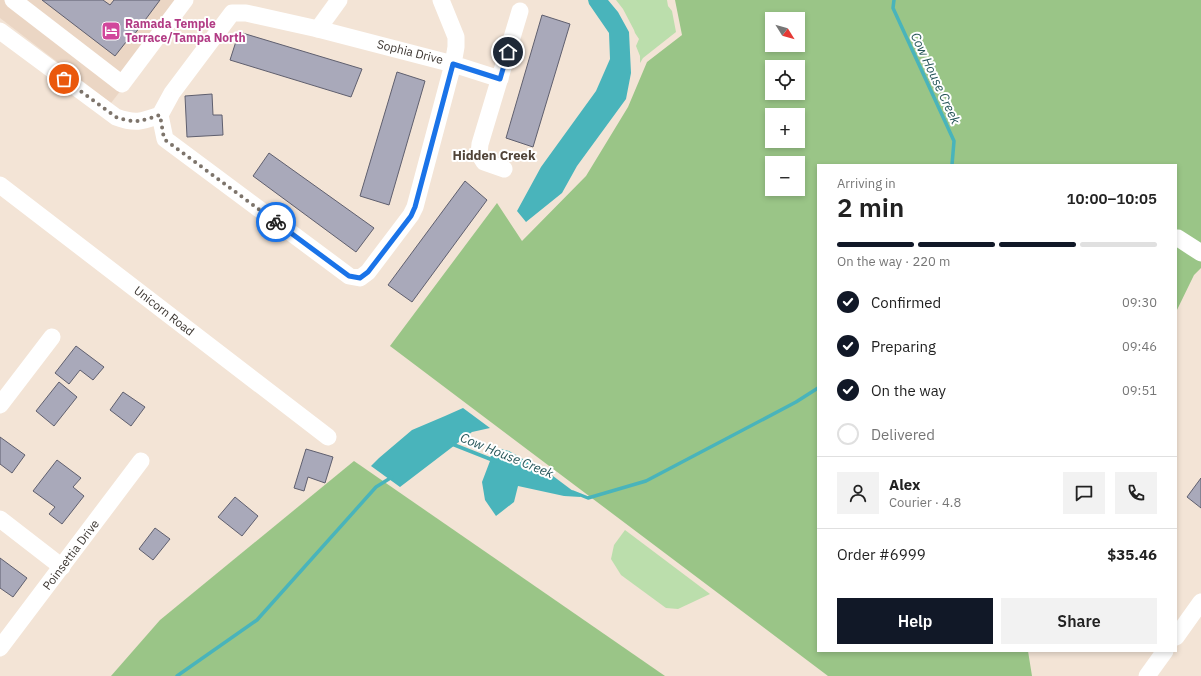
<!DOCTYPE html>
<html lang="en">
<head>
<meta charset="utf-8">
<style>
	body { margin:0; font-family:"IBM Plex Sans",sans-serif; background:#f2f2f2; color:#222; height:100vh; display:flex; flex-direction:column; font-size:15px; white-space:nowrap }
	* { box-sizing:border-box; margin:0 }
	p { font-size:13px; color:#767676 }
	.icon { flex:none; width:22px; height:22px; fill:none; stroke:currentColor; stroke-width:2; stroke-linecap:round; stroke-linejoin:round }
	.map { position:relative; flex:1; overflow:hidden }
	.panel { position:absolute; left:817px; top:164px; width:360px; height:488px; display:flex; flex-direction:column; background:#fff; border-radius:0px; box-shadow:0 2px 6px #0003 }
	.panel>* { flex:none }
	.needle { width:26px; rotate:127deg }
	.buttons { position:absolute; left:765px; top:12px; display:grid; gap:8px }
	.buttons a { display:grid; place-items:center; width:40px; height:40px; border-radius:0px; background:#fff; box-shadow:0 2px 6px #0003; font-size:20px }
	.pin { position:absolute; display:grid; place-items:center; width:34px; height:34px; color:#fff; margin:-17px; border:2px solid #fff; border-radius:50%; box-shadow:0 1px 4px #0007 }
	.courier { position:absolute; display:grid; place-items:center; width:40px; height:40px; margin:-20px; border:3px solid #1a73e8; border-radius:50%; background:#fff; color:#222; box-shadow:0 1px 5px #0007 }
	.head em { font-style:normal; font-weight:600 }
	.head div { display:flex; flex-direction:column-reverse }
	.head { display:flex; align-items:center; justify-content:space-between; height:68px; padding:0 20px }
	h1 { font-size:26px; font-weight:600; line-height:30px }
	.bar { display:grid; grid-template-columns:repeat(4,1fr); gap:6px 4px; align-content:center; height:48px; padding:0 20px }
	.bar i { height:5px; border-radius:3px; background:#e0e0e0 }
	.bar .active { background:#111827 }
	.bar p { grid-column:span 4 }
	.line { display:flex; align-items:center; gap:10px; padding:0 20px; border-top:1px solid #e0e0e0 }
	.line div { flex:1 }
	.round { display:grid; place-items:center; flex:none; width:42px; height:42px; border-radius:0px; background:#f2f2f2 }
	ol { padding:0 20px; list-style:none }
	li { display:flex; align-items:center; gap:12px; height:44px }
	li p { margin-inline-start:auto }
	li .icon { padding:4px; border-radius:50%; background:#111827; color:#fff; stroke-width:4 }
	li:last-child { color:#767676 }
	li i { width:22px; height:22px; border:2px solid #e0e0e0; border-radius:50% }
	.primary-button { display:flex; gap:8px; margin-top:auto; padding:8px 20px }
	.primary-button a { flex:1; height:46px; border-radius:0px; background:#111827; color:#fff; font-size:16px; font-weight:600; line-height:46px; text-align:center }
	.primary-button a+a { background:#f2f2f2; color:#222 }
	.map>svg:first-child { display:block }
</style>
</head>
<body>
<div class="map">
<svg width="1201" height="676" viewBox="0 0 1201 676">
	<rect width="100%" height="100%" fill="#f3e4d6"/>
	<!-- built -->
	<polygon fill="#ebd6c4" points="0,0 191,0 111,103 0,18"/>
	<!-- green -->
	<g fill="#bbdeac">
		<polygon points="616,0 667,0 668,6 672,11 676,32 643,58 640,63 640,56 636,46 639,39 635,33 634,30 623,9"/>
		<polygon points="625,530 710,594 678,609 666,608 621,575 611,559 614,545"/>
	</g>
	<!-- forest -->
	<g fill="#9ac587" fill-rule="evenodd">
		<path d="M675,0H1201V268L1194,275L1176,312V165H818V651H1028L1032,676H828L390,346L497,203L522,241L586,176L628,107L647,62L682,35ZM772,19H798V45H772ZM772,67H798V93H772ZM772,115H798V141H772ZM772,163H798V189H772Z"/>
		<polygon points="354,461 665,676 111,676 160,620"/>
	</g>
	<!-- water -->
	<g fill="#49b4bb">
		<polygon points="588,0 608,0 618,12 629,32 631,73 626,99 577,166 562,193 526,222 517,211 541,167 596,91 610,59 609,33 589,4"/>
		<polygon points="463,408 490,428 472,432 400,487 371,466 379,458 412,430 445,416"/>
		<polygon points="492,447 509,451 528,462 541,467 581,497 564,496 518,486 514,502 496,516 485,500 482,482 490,461"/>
	</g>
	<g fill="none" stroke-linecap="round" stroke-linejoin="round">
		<!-- stream -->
		<g stroke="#49b4bb" stroke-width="3.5">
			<polyline points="894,0 893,8 954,141 952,165"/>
			<polyline points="452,444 495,461"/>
			<polyline points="573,492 588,498 646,481 796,402 818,388"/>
			<polyline points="177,676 257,620 376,487 392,477"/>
		</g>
	</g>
	<!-- building -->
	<g fill="#a9a9ba" stroke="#5f5f6e">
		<polygon points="42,0 103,0 110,5 114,0 160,0 128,43 126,42 115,56"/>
		<polygon points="542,15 570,24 533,147 506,138"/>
		<polygon points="239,32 362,69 351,97 230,60"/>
		<polygon points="397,72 425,81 389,205 360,196"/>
		<polygon points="212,94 213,115 222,115 223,135 187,137 185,96"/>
		<polygon points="269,153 374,228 356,252 253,176"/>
		<polygon points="465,181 487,200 412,302 388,285"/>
		<polygon points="76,346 104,367 93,380 80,370 69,384 55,373"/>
		<polygon points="59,382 77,397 54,426 36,411"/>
		<polygon points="123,392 145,407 131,426 110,410"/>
		<polygon points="0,437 25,455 12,473 0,464"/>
		<polygon points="306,449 333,457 325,483 308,477 304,491 294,488"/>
		<polygon points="57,460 81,478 73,487 84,496 62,524 49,514 55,507 33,491"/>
		<polygon points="1201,478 1201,508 1187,497"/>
		<polygon points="235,497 258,516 242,536 218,517"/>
		<polygon points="155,528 170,539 153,560 139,549"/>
		<polygon points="0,558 27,578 13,597 0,588"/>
	</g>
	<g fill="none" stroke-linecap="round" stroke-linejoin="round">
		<!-- minor -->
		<g stroke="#fff" stroke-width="17">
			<polyline points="13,0 122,84 185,0"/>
			<polyline points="441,0 456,37 456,47 453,64 500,79"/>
			<polyline points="318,29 339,0"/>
			<path d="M0,31L116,117C135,124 141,122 160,115L172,93L232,13H246L318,29L453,64L415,207L411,215L368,272L360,278L349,276L165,139L160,115"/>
			<polyline points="504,169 484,162 479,154 480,144 520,11"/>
			<polyline points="0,185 328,437"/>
			<polyline points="1176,238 1178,238 1201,253"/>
			<polyline points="0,405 52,337"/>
			<polyline points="0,519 62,567"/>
			<polyline points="1176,637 1201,602"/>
			<polyline points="0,648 141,461"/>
			<polyline points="1147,676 1165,651"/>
		</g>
	</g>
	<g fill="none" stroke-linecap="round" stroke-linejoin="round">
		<!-- done -->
		<path stroke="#7d746b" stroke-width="4" stroke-dasharray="0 7.2" d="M64,79L116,117C135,124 141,121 160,115L164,139L276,222"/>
		<!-- route -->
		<polyline stroke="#1a73e8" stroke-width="5" points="276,222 349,276 360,278 368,272 411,216 415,207 453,64 500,79 508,52"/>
	</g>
	<!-- icons -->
	<defs>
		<symbol id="hotel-square" viewBox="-11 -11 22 22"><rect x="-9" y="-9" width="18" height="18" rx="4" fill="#d1479c" stroke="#fff"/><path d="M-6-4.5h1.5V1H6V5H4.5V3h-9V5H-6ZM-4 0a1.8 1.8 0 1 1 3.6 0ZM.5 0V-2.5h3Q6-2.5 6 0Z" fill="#fff"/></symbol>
	</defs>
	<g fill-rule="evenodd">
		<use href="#hotel-square" x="100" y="20" width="22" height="22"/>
	</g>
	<g text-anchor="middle" stroke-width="4" stroke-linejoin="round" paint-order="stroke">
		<!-- hotel labels -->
		<g font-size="12" font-weight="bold" fill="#b23c85" stroke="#fff" text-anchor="start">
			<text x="125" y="28">Ramada Temple<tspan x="125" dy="14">Terrace/Tampa North</tspan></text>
		</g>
		<!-- street labels -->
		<g font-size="12" fill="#3d3732" stroke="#fff">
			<text transform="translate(410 52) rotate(14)" y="4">Sophia Drive</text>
			<text transform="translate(164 311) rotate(38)" y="4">Unicorn Road</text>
			<text transform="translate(71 555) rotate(-53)" y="4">Poinsettia Drive</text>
		</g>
		<!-- water labels -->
		<g font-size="13" font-style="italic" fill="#28575a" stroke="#fff">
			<text transform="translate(936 78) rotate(65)" y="5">Cow House Creek</text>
			<text transform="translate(507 455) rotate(22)" y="5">Cow House Creek</text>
		</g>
		<!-- neighbourhood labels -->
		<g font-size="13" font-weight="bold" fill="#504338" stroke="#fff">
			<text x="494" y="160">Hidden Creek</text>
		</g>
	</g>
</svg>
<div class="buttons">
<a><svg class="needle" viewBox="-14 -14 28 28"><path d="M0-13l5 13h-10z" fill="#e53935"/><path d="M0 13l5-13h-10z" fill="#767676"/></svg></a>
<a><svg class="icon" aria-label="locate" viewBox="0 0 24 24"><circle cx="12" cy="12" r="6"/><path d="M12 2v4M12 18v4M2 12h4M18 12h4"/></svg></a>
<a>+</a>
<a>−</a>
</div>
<div class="pin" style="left:64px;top:79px;background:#ea580c"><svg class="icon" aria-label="bag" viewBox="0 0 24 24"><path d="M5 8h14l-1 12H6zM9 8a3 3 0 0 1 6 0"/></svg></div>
<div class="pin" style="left:508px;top:52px;background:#1f2937"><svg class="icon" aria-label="home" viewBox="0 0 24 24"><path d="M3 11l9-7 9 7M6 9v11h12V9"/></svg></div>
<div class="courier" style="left:276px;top:222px"><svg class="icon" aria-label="bike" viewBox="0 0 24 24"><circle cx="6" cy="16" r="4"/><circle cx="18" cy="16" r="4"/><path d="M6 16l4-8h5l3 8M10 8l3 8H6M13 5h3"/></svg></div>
<section class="panel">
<div class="head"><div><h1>2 min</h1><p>Arriving in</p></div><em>10:00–10:05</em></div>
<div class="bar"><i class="active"></i><i class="active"></i><i class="active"></i><i></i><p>On the way · 220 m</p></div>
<ol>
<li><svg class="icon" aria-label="check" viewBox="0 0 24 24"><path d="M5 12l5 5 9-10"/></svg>Confirmed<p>09:30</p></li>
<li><svg class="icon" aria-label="check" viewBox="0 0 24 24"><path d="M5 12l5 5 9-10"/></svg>Preparing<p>09:46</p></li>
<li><svg class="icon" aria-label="check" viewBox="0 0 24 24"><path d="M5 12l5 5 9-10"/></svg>On the way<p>09:51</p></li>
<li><i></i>Delivered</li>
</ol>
<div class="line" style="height:72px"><a class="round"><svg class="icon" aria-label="person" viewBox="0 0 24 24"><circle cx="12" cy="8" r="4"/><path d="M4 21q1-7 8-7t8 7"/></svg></a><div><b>Alex</b><p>Courier · 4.8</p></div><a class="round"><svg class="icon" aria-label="chat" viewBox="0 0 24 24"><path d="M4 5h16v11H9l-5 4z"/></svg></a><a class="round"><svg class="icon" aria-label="phone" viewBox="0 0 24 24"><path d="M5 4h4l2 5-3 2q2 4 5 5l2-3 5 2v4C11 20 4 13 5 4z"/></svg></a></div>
<div class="line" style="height:52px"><div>Order #6999</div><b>$35.46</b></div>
<div class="primary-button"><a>Help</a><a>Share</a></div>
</section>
</div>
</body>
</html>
